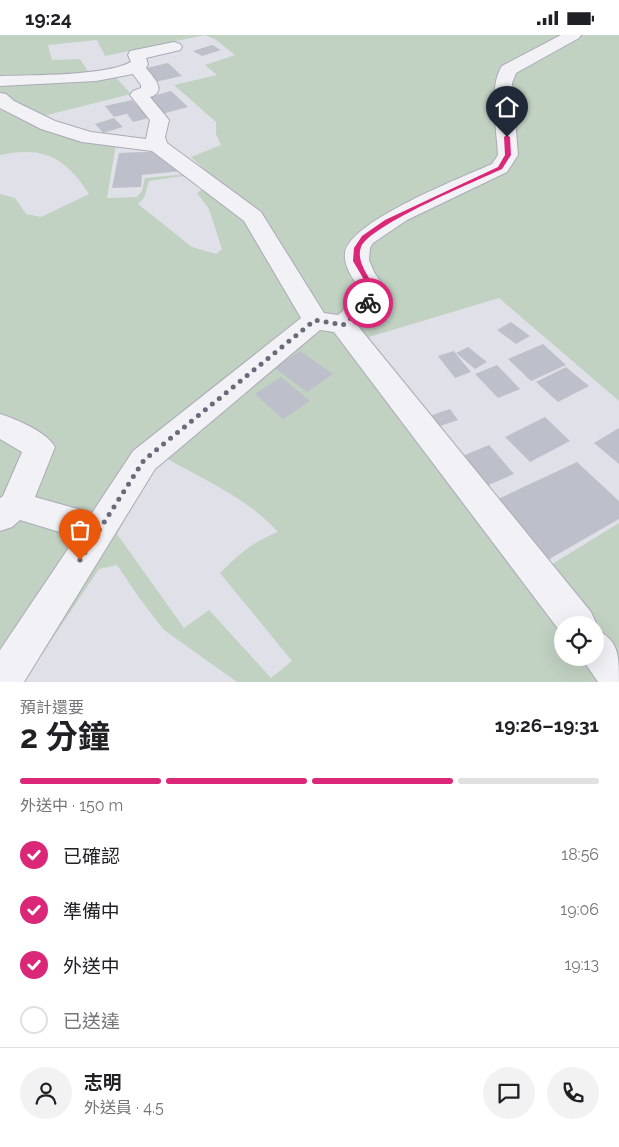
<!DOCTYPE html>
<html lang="zh-TW">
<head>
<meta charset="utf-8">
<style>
	body { margin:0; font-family:Raleway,"Noto Sans TC",sans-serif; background:#f2f2f2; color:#202124; height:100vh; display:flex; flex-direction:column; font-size:19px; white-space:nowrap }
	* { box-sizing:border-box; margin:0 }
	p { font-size:16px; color:#757577 }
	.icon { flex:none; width:28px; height:28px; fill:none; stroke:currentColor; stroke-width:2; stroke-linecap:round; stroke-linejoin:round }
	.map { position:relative; height:647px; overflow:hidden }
	.panel { display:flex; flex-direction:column; background:#fff; flex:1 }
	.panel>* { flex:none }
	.fabs { position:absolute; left:554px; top:581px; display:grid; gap:10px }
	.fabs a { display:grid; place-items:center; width:50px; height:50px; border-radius:50%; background:#fff; box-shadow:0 5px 20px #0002; font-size:25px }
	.pin { position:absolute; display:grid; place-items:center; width:42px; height:42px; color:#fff; margin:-51px -21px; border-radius:50% 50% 50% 0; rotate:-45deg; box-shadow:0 0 5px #0007 }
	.pin .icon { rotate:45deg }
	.courier { position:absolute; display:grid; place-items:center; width:50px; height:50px; margin:-25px; border:4px solid #db2777; border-radius:50%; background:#fff; color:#222; box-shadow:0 1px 6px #0007 }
	.headline em { font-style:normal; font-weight:700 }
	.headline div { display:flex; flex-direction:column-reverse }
	.headline { display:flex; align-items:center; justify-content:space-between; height:85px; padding:0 20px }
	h1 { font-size:32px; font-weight:700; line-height:38px }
	.bar { display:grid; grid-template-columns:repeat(4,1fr); gap:8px 5px; align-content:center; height:60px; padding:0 20px }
	.bar i { height:6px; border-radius:4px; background:#e0e0e0 }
	.bar .selected { background:#db2777 }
	.bar p { grid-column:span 4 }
	.line { display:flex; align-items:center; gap:12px; padding:0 20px; border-top:1px solid #e0e0e0 }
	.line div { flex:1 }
	.round { display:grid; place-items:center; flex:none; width:52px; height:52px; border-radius:26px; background:#f2f2f2 }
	ol { padding:0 20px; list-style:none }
	li { display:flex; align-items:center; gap:15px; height:55px }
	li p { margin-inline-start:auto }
	li .icon { padding:5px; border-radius:50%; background:#db2777; color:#fff; stroke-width:4 }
	li:last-child { color:#757577 }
	li i { width:28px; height:28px; border:2px solid #e0e0e0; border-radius:50% }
	.status { display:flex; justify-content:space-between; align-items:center; height:35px; padding:0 25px; background:#fff; direction:ltr }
	.status svg { height:14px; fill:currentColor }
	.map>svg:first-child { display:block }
</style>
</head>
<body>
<div class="status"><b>19:24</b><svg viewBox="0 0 49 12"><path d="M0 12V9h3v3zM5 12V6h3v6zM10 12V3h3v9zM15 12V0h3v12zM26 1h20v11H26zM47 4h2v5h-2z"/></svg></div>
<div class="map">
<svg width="619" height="647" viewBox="0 0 619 647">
	<rect width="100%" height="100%" fill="#e0e1e8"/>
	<!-- green -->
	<path fill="#c1d1c2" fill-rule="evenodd" d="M0,0H619V366L499,263L369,302L383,328L541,536L619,488V647H237L164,595L140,564L117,530L99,534L30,637L0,647V159L15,163L26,179L41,182L89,159C65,122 44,111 0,120ZM205,0L216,5L235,20L205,30L217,40L174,50L216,87V99L221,110L191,122L202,132L187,139L145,143L142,156L137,162L107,163L117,103L85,98L43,81L131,59L109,35L89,38L80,24L52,25L48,10L97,5L105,21ZM183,141L204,153L197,158L209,174L222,214L216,219L192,212L138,169L144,163L149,146ZM166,423C204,445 249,464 278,497C252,507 239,519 220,538L292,626L271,643L209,575L184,593L117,499L147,445ZM562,590H595V622H562Z"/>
	<!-- building -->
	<g fill="#bdbfca">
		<polygon points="212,10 221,15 202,21 193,16"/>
		<polygon points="168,28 182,41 155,47 142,34"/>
		<polygon points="171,56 188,72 162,79 153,70 157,69 149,62"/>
		<polygon points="132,65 149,83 133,87 127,79 134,77 114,82 105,71"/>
		<polygon points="114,83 123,92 103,98 95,89"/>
		<polygon points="141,117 160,117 182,136 142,140 141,152 112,153 119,118"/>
		<polygon points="511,287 530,301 516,309 497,295"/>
		<polygon points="543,309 566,330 531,346 508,324"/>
		<polygon points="468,312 487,327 475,334 456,318"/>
		<polygon points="300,316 333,339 307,357 275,333"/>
		<polygon points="454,316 456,319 471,337 455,343 438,321"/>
		<polygon points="497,330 520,354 498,363 475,339"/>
		<polygon points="566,332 589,351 558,367 536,347"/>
		<polygon points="281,342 310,366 283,384 255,359"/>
		<polygon points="450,374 458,385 440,391 432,380"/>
		<polygon points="545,382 570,406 530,427 505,402"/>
		<polygon points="619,393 619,429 594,408"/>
		<polygon points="489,410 514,439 484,452 460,422"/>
		<polygon points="577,427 619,466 619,484 546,526 496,465"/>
	</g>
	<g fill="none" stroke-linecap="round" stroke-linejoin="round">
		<defs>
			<path id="minor" d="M561,0H581L579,3L516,38L512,48L518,120L507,137L407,185L373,208L370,213L369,225L374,237L390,261L386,267L358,291L591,577L597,590L595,594C619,605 619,620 619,647H598L581,622H595V590H562V599L334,297L320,295L155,434L24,647H0V615L76,502L20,485L12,492L0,496V463L3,461L22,417L0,404V379C16,384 47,397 55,412L35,462L92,478L133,416L301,283L244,186L152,116L82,107L41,94L0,73V58L6,59L14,66L55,86L91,97L146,104L150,85L130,60L133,56L141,53V50L133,39L96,46L0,51V41C32,40 105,41 131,27L128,20L130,16L174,7L180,9L182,12L180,15L146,23L148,29L146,33C153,42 168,56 150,62L169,85L165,102L167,108L261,177L324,278L338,280L363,259C356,247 343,233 345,218C349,186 463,142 492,129L498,120C497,95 488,52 502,31Z"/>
		</defs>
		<!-- minor casing -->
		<use href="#minor" stroke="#a9abb5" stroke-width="2"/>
		<!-- minor -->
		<use href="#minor" fill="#f2f2f6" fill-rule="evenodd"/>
	</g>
	<!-- route -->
	<path fill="#db2777" d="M507,100L510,102L511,120L502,134C476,146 370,190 361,212C355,228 373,247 380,260L371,270H366V266L373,260L353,226L354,213L362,201L385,185L498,132L505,120L504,102Z"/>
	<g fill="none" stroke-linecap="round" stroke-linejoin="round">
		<!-- done -->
		<polyline stroke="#6a6b7a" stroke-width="5" stroke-dasharray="0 9" points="80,525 144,425 315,285 343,290 368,268"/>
	</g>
</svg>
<div class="fabs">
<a><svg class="icon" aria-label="locate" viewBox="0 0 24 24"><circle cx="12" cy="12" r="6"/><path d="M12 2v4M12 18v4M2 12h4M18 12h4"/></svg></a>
</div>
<div class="pin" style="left:80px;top:525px;background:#ea580c"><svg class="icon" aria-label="bag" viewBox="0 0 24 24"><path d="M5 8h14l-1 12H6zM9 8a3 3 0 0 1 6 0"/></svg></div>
<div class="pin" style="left:507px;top:102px;background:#1f2937"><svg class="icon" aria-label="home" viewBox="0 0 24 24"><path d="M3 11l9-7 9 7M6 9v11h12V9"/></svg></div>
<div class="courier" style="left:368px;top:268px"><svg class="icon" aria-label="bike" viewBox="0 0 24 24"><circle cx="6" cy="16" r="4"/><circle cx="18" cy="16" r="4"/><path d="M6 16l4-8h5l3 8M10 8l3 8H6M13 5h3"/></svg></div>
</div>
<section class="panel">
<div class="headline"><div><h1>2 分鐘</h1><p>預計還要</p></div><em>19:26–19:31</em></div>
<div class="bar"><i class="selected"></i><i class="selected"></i><i class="selected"></i><i></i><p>外送中 · 150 m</p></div>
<ol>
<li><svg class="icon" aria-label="check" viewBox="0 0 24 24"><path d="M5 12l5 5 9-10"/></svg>已確認<p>18:56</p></li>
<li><svg class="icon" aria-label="check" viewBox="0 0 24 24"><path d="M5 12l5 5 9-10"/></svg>準備中<p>19:06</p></li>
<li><svg class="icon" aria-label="check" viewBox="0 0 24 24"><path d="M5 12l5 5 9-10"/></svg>外送中<p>19:13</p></li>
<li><i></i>已送達</li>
</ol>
<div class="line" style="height:90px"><a class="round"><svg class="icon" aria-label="person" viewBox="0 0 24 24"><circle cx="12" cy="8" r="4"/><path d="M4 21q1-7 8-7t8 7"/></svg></a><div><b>志明</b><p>外送員 · 4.5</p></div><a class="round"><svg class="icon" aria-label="chat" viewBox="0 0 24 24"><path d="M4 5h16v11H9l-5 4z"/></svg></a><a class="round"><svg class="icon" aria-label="phone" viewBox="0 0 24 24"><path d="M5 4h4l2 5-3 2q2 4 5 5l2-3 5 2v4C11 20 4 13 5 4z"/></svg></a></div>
</section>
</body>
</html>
